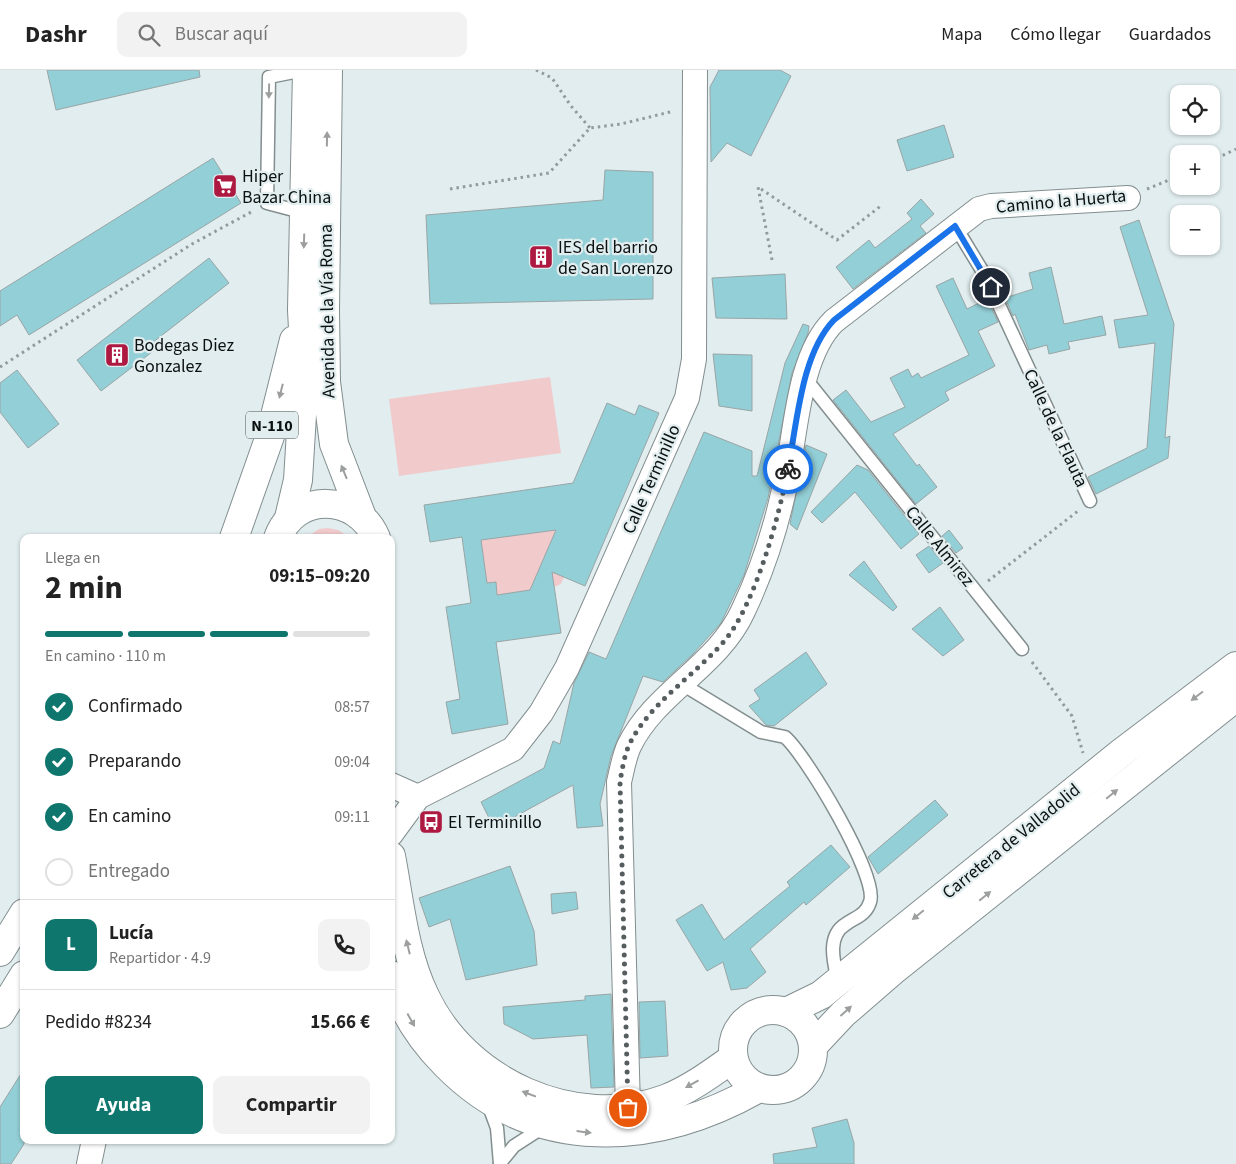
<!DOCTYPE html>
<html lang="es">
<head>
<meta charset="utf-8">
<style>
	body { margin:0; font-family:"Source Sans 3",sans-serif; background:#f2f2f2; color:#222; height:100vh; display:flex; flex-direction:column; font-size:19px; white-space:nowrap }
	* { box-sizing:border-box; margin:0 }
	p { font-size:16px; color:#767676 }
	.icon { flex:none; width:28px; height:28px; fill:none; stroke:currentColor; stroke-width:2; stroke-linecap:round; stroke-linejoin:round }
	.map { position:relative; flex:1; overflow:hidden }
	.drawer { position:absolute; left:20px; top:464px; width:375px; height:610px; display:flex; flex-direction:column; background:#fff; border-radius:10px; box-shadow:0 1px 4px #0004 }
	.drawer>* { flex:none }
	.tools { position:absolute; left:1170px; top:15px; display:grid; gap:10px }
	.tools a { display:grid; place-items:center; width:50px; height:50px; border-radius:10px; background:#fff; box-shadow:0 1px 4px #0004; font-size:25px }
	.pin { position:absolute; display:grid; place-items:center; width:42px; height:42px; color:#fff; margin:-21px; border:2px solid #fff; border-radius:50%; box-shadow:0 1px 5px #0007 }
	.courier { position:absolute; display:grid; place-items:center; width:50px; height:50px; margin:-25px; border:4px solid #1a73e8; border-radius:50%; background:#fff; color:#222; box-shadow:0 1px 6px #0007 }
	.overview em { font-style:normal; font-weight:700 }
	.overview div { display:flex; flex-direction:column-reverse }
	.overview { display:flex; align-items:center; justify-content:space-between; height:85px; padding:0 25px }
	h1 { font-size:32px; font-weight:700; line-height:38px }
	.bar { display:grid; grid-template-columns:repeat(4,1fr); gap:8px 5px; align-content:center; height:60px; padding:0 25px }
	.bar i { height:6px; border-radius:4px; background:#e0e0e0 }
	.bar .active { background:#0f766e }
	.bar p { grid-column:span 4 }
	.line { display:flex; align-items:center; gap:12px; padding:0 25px; border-top:1px solid #e0e0e0 }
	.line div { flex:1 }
	.round { display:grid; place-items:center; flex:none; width:52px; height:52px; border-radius:10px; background:#f2f2f2 }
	ol { padding:0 25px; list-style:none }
	li { display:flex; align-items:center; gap:15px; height:55px }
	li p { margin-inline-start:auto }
	li .icon { padding:5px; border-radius:50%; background:#0f766e; color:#fff; stroke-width:4 }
	li:last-child { color:#767676 }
	li i { width:28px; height:28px; border:2px solid #e0e0e0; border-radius:50% }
	.button { display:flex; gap:10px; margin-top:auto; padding:10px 25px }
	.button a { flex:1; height:58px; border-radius:10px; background:#0f766e; color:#fff; font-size:20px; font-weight:700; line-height:58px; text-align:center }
	.button a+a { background:#f2f2f2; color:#222 }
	header { display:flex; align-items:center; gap:30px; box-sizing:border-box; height:70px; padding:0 25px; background:#fff; border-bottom:1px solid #e0e0e0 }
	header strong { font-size:24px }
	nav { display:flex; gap:28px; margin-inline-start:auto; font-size:18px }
	.search { width:350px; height:45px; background:#f2f2f2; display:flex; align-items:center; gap:12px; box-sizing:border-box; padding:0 18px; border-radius:10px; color:#767676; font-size:19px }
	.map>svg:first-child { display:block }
</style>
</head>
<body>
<header>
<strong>Dashr</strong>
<div class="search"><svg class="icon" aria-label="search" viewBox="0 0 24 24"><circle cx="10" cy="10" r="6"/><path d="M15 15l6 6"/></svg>Buscar aquí</div>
<nav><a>Mapa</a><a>Cómo llegar</a><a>Guardados</a></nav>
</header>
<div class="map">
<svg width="1236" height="1094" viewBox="0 0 1236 1094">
	<rect width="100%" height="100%" fill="#e1edef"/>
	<!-- green -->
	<g fill="#f1cacc">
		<polygon points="550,307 561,383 399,406 389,329"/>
		<polygon points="328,458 338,460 349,467 307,467 319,459"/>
		<polygon points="556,460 540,497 564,507 561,514 554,517 497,525 496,512 487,513 481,470"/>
	</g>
	<!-- building -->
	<g fill="#93cfd6" stroke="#99a5a6" fill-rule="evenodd">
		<polygon points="47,0 199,0 200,7 56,40"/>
		<polygon points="719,0 780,0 791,6 751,86 727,73 711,92 710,17"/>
		<polygon points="944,55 954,87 907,101 897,70"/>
		<polygon points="213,88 241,133 29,265 17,245 0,256 0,221"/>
		<polygon points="605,100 653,102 653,229 430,234 426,145 603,130"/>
		<polygon points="921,129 934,144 920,156 926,163 853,219 836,197 869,170 875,178 912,149 907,143"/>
		<polygon points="1139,150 1174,254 1165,368 1170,366 1168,388 1096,424 1088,407 1147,378 1155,273 1119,278 1114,250 1148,245 1120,157"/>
		<polygon points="209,188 229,213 152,273 156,279 101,321 77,290"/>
		<polygon points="1051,197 1064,254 1102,246 1106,265 1068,272 1070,279 1049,284 1047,275 1029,280 1015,244 1013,246 1005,228 1033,219 1029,203"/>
		<polygon points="785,204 787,249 716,248 712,208"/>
		<polygon points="953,208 967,239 987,229 998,252 978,261 995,296 945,322 949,330 893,364 917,396 919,394 937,417 916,434 833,330 846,320 871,352 905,337 890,308 908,299 912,307 918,303 921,308 969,285 936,216"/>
		<polygon points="803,254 809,256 808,263 792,303 768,428 744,505 721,553 693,584 663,612 643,606 611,686 600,734 603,756 577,758 573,715 494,758 481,732 544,698 553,671 560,674 574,613 589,582 606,589 704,362 752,381 752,406 757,406 785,293"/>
		<polygon points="713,284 752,285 752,341 719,336"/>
		<polygon points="17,300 59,354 28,378 0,342 0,313"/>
		<path d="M607,333L635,345L639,335L659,343L585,516L552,502L561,563L496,572L508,654L452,664L446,632L460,629L446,537L471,533L462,467L430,472L424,435L573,413ZM556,460L530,520L497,525L496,512L487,513L481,470Z"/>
		<polygon points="806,375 827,384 797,460 790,454"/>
		<polygon points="857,395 868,400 919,464 901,479 855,422 822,453 811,442"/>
		<polygon points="949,460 963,478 956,483 942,466"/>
		<polygon points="929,476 943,493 929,503 916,485"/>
		<polygon points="864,491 897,537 893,541 849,505"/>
		<polygon points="940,537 964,570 943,586 912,559"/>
		<polygon points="806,582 827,614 774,656 766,655 749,636 760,629 754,620"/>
		<polygon points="935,730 948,745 878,804 868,787"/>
		<polygon points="831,775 850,797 806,835 804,832 750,879 766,902 747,918 731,920 723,892 707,901 676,850 702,834 724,870 790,816 787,812"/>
		<polygon points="510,796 534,861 537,895 466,910 450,849 429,857 419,828"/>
		<polygon points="576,822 578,839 552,844 551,824"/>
		<polygon points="611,924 614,1017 591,1018 587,965 533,969 504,954 503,937 585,930 585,926"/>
		<polygon points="665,931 668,986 640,988 639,932"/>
		<polygon points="24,999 24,1074 11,1094 0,1094 0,1037"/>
		<polygon points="847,1049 854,1073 854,1094 774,1094 773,1084 817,1077 812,1058"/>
	</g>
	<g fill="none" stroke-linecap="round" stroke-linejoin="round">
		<defs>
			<g id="lane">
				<polyline points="304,0 269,7 267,133 305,143"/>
				<polyline points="955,156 986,207 1090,431"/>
				<polyline points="805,308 1022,579"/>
				<path d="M682,614L761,662L785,667C806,685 879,807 870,832C866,845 856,847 846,854C826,866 834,893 838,911"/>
				<polyline points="487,1031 497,1058 500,1094"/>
				<polyline points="500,1093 514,1076 545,1056"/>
			</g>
			<g id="street">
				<polyline points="391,715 418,727"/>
				<polyline points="391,764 418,727 513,679 541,643 567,598 687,328 694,289 695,0"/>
				<path d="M628,1038L619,712C622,700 624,687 629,676C655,622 718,596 743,541C762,501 776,458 785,415C796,367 797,287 834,251L979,139L991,136L1128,128"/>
				<polyline points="89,1094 94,1070"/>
			</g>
			<g id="primary">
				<polyline points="328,0 325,240 326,312 334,374 362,447"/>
				<polyline points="289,448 298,410 305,296 302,240 307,0"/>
				<polyline points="234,468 270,366 294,270"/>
			</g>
			<g id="highway">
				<path d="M278,468C295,421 358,424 376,468"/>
				<path d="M391,786C400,833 404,883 425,926C465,1012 575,1062 665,1029C689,1020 712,1003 733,988"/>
				<polyline points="0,882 24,843"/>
				<path d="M391,905C401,939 421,970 446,995C535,1085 655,1077 759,1018"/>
				<circle cx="773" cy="980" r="40"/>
				<polyline points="786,942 821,925 1121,683 1236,596"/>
				<polyline points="0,944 24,905"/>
				<polyline points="813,976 843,944 895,899 1236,627"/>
			</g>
		</defs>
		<!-- lane casing -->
		<use href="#lane" stroke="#838e8f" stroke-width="15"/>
		<!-- street casing -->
		<use href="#street" stroke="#838e8f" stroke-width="26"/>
		<!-- primary casing -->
		<use href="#primary" stroke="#838e8f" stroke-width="30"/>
		<!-- highway casing -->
		<use href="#highway" stroke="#838e8f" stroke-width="30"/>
		<!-- path -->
		<g stroke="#929b9c" stroke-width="3" stroke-dasharray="2.5 4" stroke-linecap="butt">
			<polyline points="536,0 552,8 571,36 590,58"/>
			<polyline points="1211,91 1236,79"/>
			<polyline points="450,119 549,103 590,58 621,54 674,41"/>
			<polyline points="1147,119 1179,106"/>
			<polyline points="772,190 758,117 837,170 882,135"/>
			<polyline points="0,297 192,174 253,141"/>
			<polyline points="988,511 1078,441"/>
			<polyline points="1032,592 1072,646 1083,683"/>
		</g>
		<!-- lane -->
		<use href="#lane" stroke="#fff" stroke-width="12"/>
		<!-- street -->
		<use href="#street" stroke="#fff" stroke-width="24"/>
		<!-- primary -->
		<use href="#primary" stroke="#fff" stroke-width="28"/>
		<!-- highway -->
		<use href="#highway" stroke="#fff" stroke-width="28"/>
	</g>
	<!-- one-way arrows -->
	<defs><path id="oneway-solid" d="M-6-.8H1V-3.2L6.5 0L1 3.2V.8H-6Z" transform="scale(1.25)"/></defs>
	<g fill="#9d9f9f">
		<use href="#oneway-solid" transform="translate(269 21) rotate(91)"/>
		<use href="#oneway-solid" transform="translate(327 69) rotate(-89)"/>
		<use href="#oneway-solid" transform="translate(304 171) rotate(92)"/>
		<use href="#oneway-solid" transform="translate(281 321) rotate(104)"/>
		<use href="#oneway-solid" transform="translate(344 402) rotate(-112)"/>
		<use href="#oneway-solid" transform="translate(1197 626) rotate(143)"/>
		<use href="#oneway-solid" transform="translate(1112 724) rotate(-39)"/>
		<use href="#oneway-solid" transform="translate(985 826) rotate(-39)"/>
		<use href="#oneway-solid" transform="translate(918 845) rotate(141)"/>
		<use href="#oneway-solid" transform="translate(408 877) rotate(-104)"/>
		<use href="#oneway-solid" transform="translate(846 941) rotate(-42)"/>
		<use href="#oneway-solid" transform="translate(411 950) rotate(61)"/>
		<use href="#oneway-solid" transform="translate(692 1014) rotate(151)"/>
		<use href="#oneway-solid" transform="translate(529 1024) rotate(-159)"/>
		<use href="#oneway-solid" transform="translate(584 1062) rotate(7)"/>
	</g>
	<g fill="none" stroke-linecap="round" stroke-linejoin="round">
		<!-- done -->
		<path stroke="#565d5e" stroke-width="5" stroke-dasharray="0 9" d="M628,1038L620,712C622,700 624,687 629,675C650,632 696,605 726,569C756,531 779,447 788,399"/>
		<!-- route -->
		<path stroke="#1a73e8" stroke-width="6" d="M788,399C797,354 801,284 834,250L955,156L991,217"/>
	</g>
	<!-- icons -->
	<defs>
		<symbol id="supermarket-square" viewBox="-11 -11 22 22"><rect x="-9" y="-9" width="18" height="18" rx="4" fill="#ad1940" stroke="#e1edef"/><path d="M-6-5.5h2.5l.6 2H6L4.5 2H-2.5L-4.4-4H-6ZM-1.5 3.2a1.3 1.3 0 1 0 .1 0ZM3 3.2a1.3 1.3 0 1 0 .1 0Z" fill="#fff"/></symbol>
		<symbol id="building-square" viewBox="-11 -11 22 22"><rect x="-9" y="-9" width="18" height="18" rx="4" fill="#ad1940" stroke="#e1edef"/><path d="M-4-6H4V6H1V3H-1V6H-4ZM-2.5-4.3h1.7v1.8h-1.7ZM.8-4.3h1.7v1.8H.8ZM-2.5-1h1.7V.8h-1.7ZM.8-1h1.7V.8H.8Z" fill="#fff"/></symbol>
		<symbol id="bus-square" viewBox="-11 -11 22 22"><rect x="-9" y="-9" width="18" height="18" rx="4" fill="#ad1940" stroke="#e1edef"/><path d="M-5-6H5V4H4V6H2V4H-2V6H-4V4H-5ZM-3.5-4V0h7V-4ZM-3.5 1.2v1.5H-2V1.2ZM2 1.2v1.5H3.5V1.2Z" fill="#fff"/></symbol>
	</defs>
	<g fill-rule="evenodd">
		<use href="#supermarket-square" x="211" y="102" width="28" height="28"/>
		<use href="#building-square" x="527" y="173" width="28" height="28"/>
		<use href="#building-square" x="103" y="271" width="28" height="28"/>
		<use href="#bus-square" x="417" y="738" width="28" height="28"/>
	</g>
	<g text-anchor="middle" stroke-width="4.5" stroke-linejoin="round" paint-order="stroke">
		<!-- shield labels -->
		<rect fill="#e1edef" stroke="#4b5253" stroke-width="1" x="246" y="341.5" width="52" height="27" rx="4"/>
		<g font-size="16" font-weight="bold" fill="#0b1010">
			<text x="272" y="361">N-110</text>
		</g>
		<!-- poi labels -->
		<g font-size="18" fill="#0b1010" stroke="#e1edef" text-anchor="start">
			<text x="242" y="112">Hiper<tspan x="242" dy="21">Bazar China</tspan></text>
			<text x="558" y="183">IES del barrio<tspan x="558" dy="21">de San Lorenzo</tspan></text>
			<text x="134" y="281">Bodegas Diez<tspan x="134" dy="21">Gonzalez</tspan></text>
			<text x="448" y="758">El Terminillo</text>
		</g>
		<!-- street labels -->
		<g font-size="18" fill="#0b1010" stroke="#e1edef">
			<text transform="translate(1061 131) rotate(-5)" y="6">Camino la Huerta</text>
			<text transform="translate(327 241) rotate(-91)" y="6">Avenida de la Vía Roma</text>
			<text transform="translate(1056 358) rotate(65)" y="6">Calle de la Flauta</text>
			<text transform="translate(651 409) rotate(-66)" y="6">Calle Terminillo</text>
			<text transform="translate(940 476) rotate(51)" y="6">Calle Almirez</text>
			<text transform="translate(1011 771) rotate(-39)" y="6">Carretera de Valladolid</text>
		</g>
	</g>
</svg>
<div class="tools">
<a><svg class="icon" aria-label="locate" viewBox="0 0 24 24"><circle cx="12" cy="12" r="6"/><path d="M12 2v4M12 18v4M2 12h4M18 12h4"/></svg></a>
<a>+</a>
<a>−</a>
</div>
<div class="pin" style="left:628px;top:1038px;background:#ea580c"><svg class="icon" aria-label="bag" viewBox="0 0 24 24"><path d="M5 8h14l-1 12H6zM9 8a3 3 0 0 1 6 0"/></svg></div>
<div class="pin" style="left:991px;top:217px;background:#1f2937"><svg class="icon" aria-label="home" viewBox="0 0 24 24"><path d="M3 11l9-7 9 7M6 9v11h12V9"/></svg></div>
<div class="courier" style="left:788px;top:399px"><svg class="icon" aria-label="bike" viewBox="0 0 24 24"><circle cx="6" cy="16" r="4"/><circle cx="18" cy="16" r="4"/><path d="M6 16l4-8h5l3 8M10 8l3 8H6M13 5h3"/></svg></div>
<section class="drawer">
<div class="overview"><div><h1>2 min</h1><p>Llega en</p></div><em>09:15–09:20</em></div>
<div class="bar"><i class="active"></i><i class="active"></i><i class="active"></i><i></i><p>En camino · 110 m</p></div>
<ol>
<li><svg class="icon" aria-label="check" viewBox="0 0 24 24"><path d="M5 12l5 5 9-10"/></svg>Confirmado<p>08:57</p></li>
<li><svg class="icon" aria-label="check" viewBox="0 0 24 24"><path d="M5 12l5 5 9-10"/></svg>Preparando<p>09:04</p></li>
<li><svg class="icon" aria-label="check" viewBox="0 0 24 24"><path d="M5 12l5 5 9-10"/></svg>En camino<p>09:11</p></li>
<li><i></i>Entregado</li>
</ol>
<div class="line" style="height:90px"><b class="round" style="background:#0f766e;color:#fff">L</b><div><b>Lucía</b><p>Repartidor · 4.9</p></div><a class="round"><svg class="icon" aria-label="phone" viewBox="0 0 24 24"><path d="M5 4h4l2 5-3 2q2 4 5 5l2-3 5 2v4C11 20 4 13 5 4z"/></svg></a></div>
<div class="line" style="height:65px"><div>Pedido #8234</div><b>15.66 €</b></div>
<div class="button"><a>Ayuda</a><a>Compartir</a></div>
</section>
</div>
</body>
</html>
